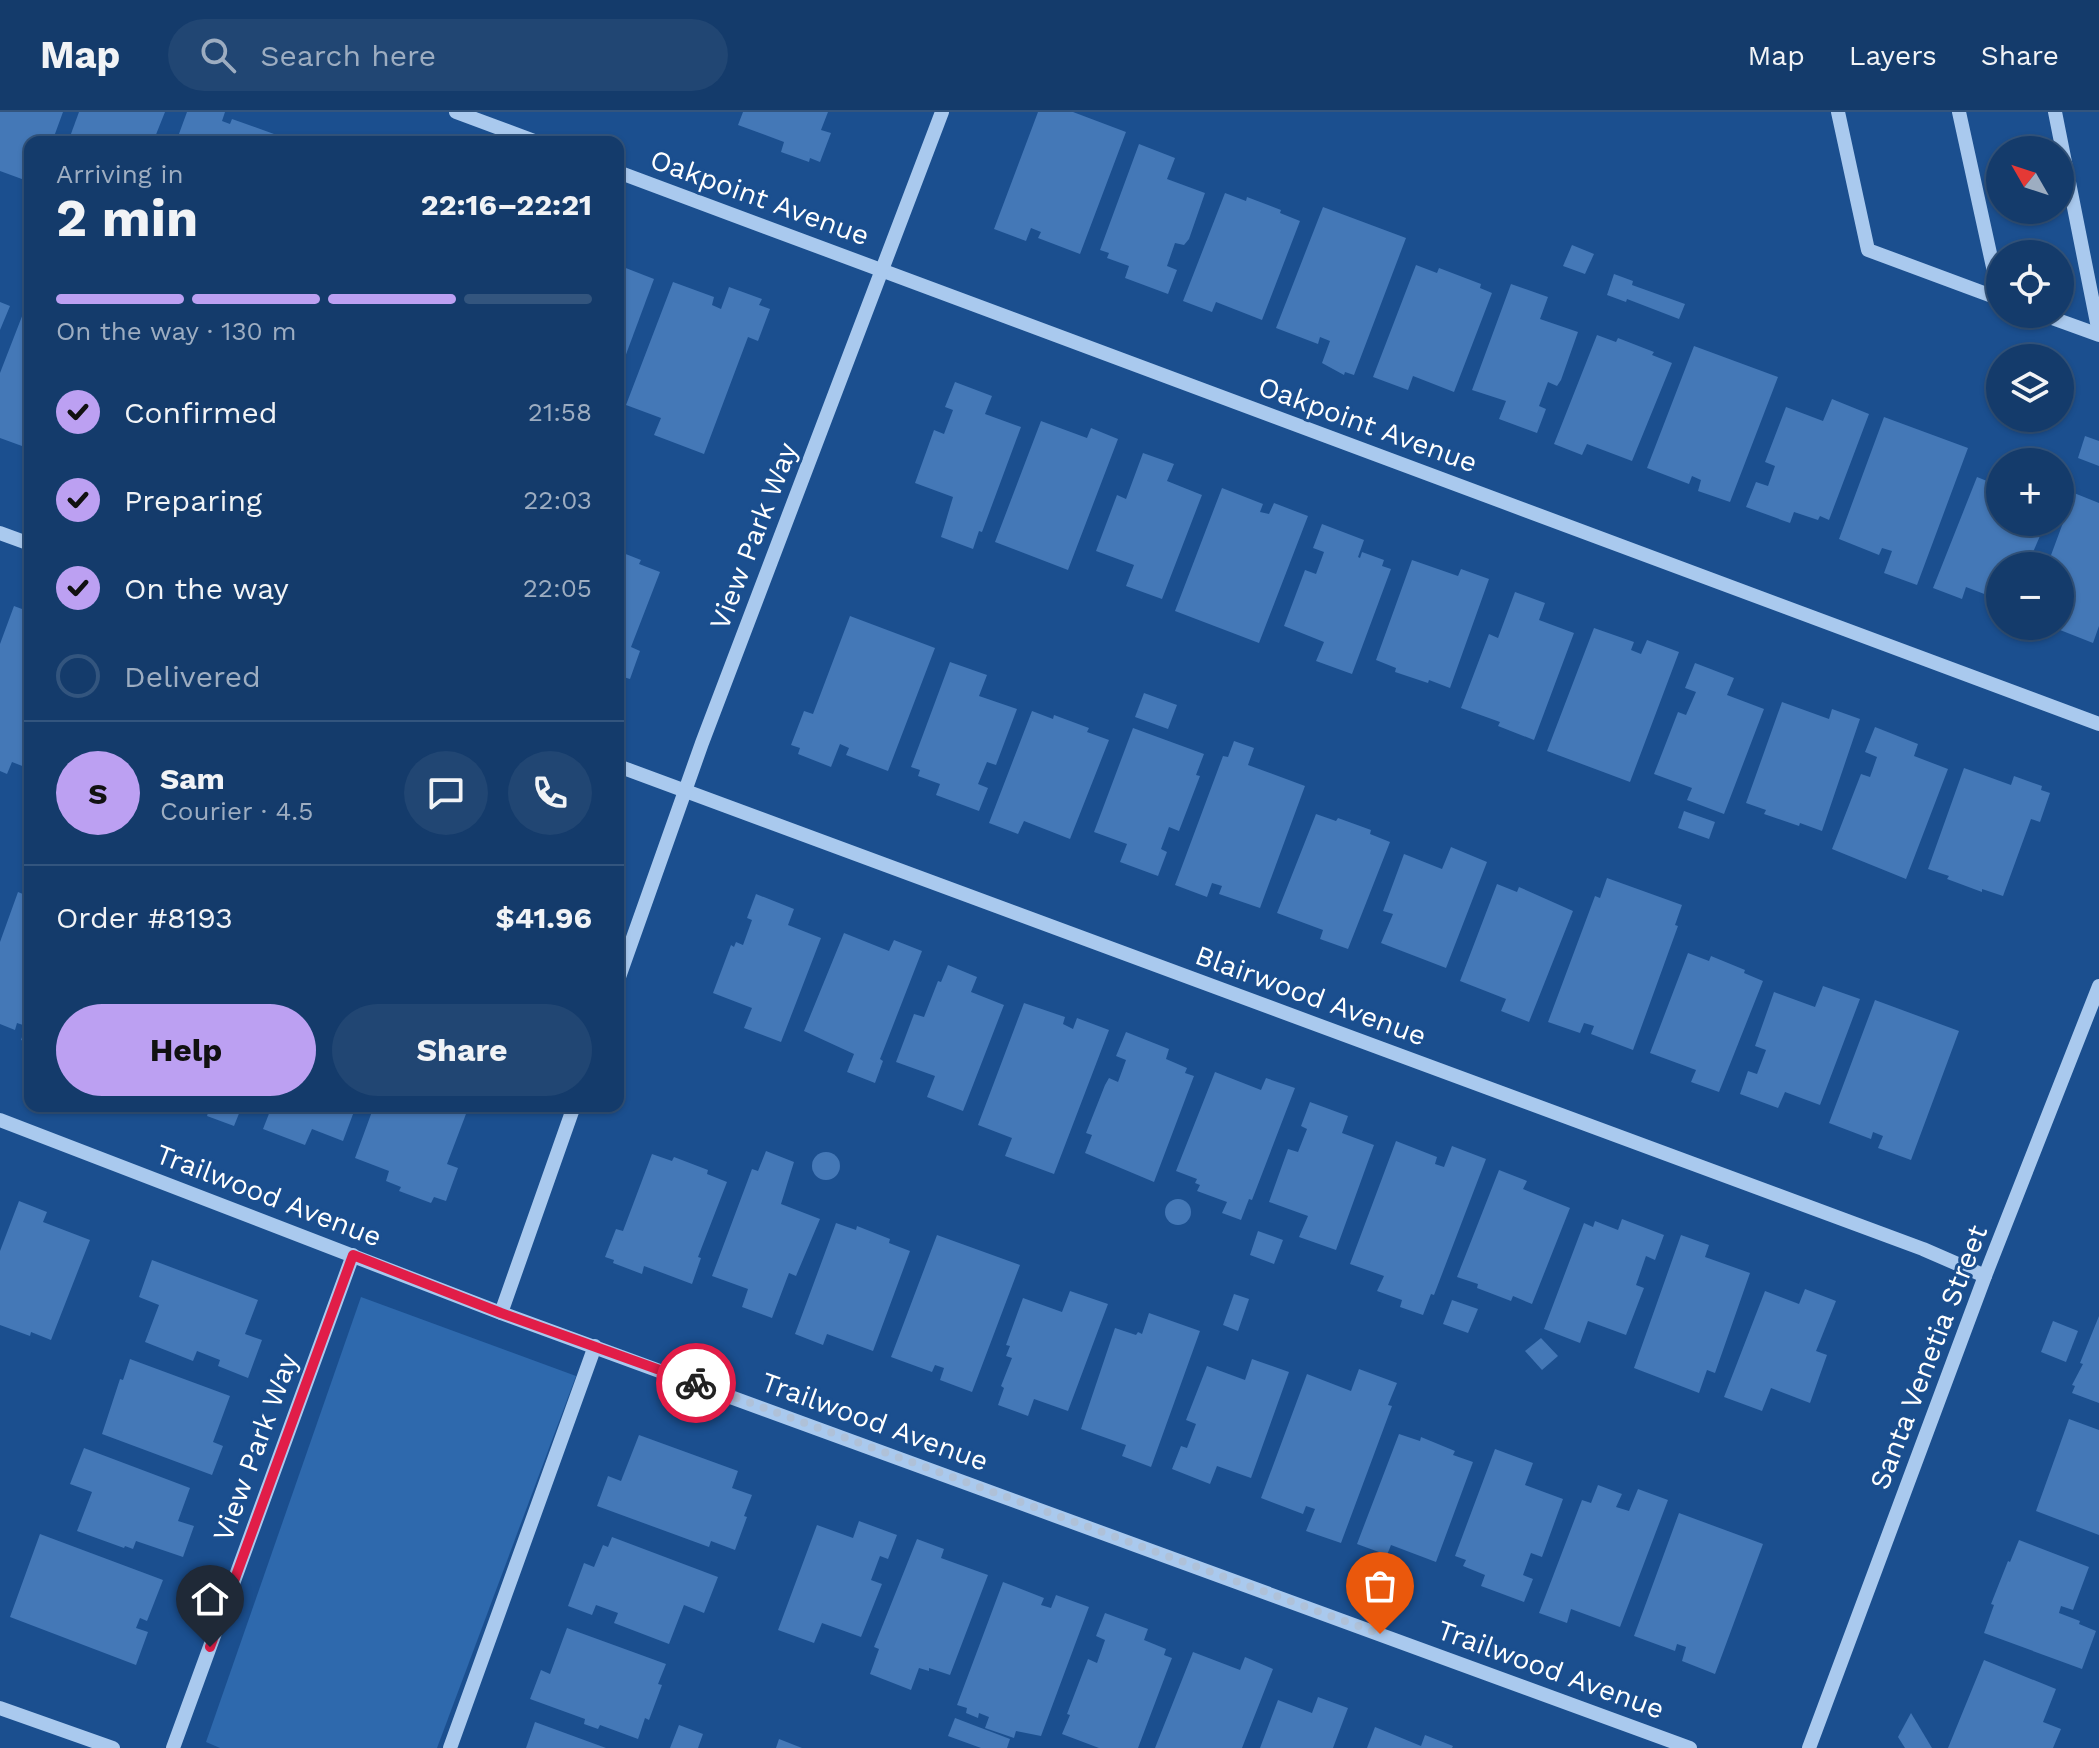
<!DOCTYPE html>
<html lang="en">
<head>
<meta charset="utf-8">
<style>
	body { margin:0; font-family:"Work Sans",sans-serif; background:#214673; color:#f1f3f6; height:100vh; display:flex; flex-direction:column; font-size:30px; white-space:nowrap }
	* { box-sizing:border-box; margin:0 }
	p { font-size:26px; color:#9dadc1 }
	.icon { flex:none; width:44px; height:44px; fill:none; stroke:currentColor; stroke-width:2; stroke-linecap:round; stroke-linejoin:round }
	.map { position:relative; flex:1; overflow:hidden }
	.panel { position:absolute; left:24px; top:24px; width:600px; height:976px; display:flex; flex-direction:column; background:#143b6b; border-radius:16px; box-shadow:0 2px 6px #0004,0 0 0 2px #33557e }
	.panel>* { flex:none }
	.needle { width:52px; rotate:309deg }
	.buttons { position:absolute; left:1986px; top:24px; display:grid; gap:16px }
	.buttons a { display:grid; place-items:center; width:88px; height:88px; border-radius:50%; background:#143b6b; box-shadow:0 2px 6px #0004,0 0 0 2px #33557e; font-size:40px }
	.pin { position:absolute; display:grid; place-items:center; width:68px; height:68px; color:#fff; margin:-82px -34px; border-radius:50% 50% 50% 0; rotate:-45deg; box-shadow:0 0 8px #0007 }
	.pin .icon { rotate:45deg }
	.courier { position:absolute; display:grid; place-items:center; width:80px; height:80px; margin:-40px; border:6px solid #e11d48; border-radius:50%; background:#fff; color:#222; box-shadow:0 2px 10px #0007 }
	.headline em { font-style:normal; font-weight:700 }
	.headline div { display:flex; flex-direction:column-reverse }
	.headline { display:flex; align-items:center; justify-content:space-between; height:136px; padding:0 32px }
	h1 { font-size:52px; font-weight:700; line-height:60px }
	.bar { display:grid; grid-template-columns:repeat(4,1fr); gap:12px 8px; align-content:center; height:96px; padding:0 32px }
	.bar i { height:10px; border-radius:6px; background:#33557e }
	.bar .active { background:#bca0f2 }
	.bar p { grid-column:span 4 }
	.line { display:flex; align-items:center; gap:20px; padding:0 32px; border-top:2px solid #33557e }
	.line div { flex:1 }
	.round { display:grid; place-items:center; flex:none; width:84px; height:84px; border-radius:42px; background:#214673 }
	ol { padding:0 32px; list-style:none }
	li { display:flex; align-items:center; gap:24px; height:88px }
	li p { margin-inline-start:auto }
	li .icon { padding:8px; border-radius:50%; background:#bca0f2; color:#111; stroke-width:4 }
	li:last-child { color:#9dadc1 }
	li i { width:44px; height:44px; border:4px solid #33557e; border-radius:50% }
	.cta { display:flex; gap:16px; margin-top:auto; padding:16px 32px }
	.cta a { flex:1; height:92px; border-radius:48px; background:#bca0f2; color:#111; font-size:32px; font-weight:700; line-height:92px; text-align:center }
	.cta a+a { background:#214673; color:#f1f3f6 }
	header { display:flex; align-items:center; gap:48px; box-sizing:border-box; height:112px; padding:0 40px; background:#143b6b; border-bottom:2px solid #33557e }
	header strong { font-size:38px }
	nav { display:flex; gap:44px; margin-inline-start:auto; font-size:28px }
	.search { width:560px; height:72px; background:#214673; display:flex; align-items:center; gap:20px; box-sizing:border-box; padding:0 28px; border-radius:44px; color:#9dadc1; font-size:30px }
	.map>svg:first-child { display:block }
</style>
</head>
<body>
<header>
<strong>Map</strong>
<div class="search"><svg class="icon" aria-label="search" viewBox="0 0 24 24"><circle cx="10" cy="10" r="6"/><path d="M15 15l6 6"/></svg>Search here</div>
<nav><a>Map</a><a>Layers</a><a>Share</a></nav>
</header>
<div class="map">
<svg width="2099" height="1636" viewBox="0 0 2099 1636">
	<rect width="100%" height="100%" fill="#1b4f8f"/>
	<!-- green -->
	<polygon fill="#2e69ad" points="361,1185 576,1264 437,1636 220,1636 206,1630"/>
	<!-- building -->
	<g fill="#4478b7">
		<polygon points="0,0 63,0 52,30 30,30 30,70 0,59"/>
		<polygon points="79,0 165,0 153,30 68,30"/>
		<polygon points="187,0 225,0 222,9 230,12 232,7 274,22 271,30 176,30"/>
		<polygon points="743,0 828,0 821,18 831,21 820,50 810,46 809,50 781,40 784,30 738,13"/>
		<polygon points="1038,0 1073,0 1126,20 1080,142 1038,126 1041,120 1031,116 1026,129 994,117"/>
		<polygon points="1139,32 1175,46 1167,67 1205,81 1189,127 1184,133 1175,131 1167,154 1177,158 1168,182 1125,166 1129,154 1107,146 1109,141 1100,138"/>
		<polygon points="1225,81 1246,89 1247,85 1281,98 1280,101 1300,109 1262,208 1216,190 1212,200 1183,189"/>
		<polygon points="1323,95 1406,126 1354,263 1345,260 1344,263 1322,251 1330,229 1320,225 1318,232 1276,216"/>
		<polygon points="1572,133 1594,142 1585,162 1563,154"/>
		<polygon points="618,153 654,167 618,264"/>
		<polygon points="1416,153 1437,161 1439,156 1481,172 1480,176 1492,181 1454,280 1413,264 1408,278 1373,265"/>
		<polygon points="1614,162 1633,169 1632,173 1685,192 1679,207 1627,187 1626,190 1607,183"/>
		<polygon points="673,170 714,185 712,193 721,197 729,175 762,187 759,193 770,197 758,229 748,225 704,342 654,323 661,306 626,293"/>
		<polygon points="1511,172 1548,185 1540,207 1578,220 1561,268 1557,274 1548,270 1539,294 1546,297 1537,321 1499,307 1506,289 1472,278"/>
		<polygon points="0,190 10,194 0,218"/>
		<polygon points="26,194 30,195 30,329 24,327 22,334 0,326 0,261"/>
		<polygon points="1597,223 1616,230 1618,226 1654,240 1652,243 1672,251 1632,349 1587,332 1582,343 1554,332"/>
		<polygon points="1694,234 1778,265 1730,390 1698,379 1701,368 1692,364 1689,372 1647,356"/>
		<polygon points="955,270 992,284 985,302 1021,315 982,420 979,419 973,437 941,425 953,385 915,371 934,318 944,322 953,298 945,295"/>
		<polygon points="1832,287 1869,302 1829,408 1820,404 1818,408 1794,400 1790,411 1746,395 1756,370 1768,374 1775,354 1765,350 1786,295 1823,309"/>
		<polygon points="1884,305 1968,336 1917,473 1884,461 1892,439 1882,436 1879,443 1839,427"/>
		<polygon points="1041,309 1087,326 1091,316 1118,327 1068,458 995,430"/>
		<polygon points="2085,324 2099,329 2099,354 2078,346"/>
		<polygon points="1143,341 1174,352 1167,369 1202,383 1162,487 1126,474 1134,453 1096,439 1117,383 1126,387"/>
		<polygon points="1977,365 1997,373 2000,367 2000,410 2046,410 2027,454 2000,454 2000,488 1966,475 1962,487 1933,476"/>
		<polygon points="1222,376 1263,392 1260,400 1269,402 1274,391 1308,404 1259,531 1175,499"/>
		<polygon points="2074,381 2099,391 2099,514 2093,531 2060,518 2066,500 2060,498 2060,454 2047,454"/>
		<polygon points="1322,412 1364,428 1358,445 1360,446 1362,440 1384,448 1382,454 1391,457 1352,562 1316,549 1324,530 1284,514 1305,458 1316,462 1324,440 1313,436"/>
		<polygon points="618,439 641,448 639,452 660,460 631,535 640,539 630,567 620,564 618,569"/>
		<polygon points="1412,448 1458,464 1461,457 1489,467 1450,576 1429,568 1428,571 1395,560 1396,556 1376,548"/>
		<polygon points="1515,480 1545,491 1539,508 1574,521 1534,628 1498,614 1500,610 1461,596 1489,522 1498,526"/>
		<polygon points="14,494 30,500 30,657 12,650 7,662 0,659 0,532"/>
		<polygon points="850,504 935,536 888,659 846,643 849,636 840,632 831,655 798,642 800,636 791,633 804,599 813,602"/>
		<polygon points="1594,516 1634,530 1631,538 1641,542 1647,528 1679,540 1630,670 1547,639"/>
		<polygon points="950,550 987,563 979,584 1017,597 996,653 987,650 978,672 988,676 979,699 936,683 940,672 918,664 920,658 911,655"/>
		<polygon points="1695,551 1734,566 1727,583 1764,597 1724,702 1687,688 1692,676 1654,662 1678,600 1686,603 1696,580 1685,576"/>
		<polygon points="1144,581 1177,593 1168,617 1135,605"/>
		<polygon points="1782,590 1829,607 1832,597 1860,607 1822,719 1800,711 1799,714 1764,702 1766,698 1746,691"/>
		<polygon points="1032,599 1053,607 1054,603 1089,616 1087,620 1109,628 1070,727 1024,709 1018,722 989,711"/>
		<polygon points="1875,615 1918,632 1914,644 1948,657 1906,767 1832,737 1861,662 1870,665 1877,645 1865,640"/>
		<polygon points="1133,616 1204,642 1196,663 1200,664 1179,719 1169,715 1161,737 1167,740 1158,764 1120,750 1127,732 1094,720"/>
		<polygon points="1234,629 1254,636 1248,653 1305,674 1260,796 1219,782 1222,774 1212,771 1207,785 1175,773 1223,644 1228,645"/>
		<polygon points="1964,656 2011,673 2014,664 2042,674 2041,678 2050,681 2040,710 2031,707 2003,784 1982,777 1982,780 1947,767 1949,764 1928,757"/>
		<polygon points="1684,699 1715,710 1709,727 1678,716"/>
		<polygon points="1316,702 1336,709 1338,706 1371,718 1370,722 1390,730 1348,837 1320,827 1323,818 1277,801"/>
		<polygon points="1451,735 1487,750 1446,856 1381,831 1393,802 1383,799 1404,742 1442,757"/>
		<polygon points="1607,766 1682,793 1675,813 1678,814 1633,938 1591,922 1594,914 1584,911 1580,921 1548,910 1595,784 1600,786"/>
		<polygon points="1497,772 1517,780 1519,775 1573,799 1529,910 1501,899 1506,887 1460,869"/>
		<polygon points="18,780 30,785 30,931 21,928 26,914 17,911 15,918 0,912 0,830"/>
		<polygon points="756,782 794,797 788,813 821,826 781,930 744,916 752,896 713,881 731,833 734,835 736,830 743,833 752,808 747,806"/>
		<polygon points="844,821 889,839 894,828 922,839 880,947 883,949 875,971 847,960 854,942 804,919"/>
		<polygon points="1688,841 1709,849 1711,844 1745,858 1744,861 1763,869 1719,980 1691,970 1696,958 1650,941"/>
		<polygon points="948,853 977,865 971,880 1004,893 963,999 927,985 935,964 896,950 914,902 924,905 938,869 941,870"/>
		<polygon points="1823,874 1860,887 1820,993 1785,980 1778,996 1740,982 1748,959 1757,962 1766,938 1755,934 1774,880 1815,895"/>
		<polygon points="1875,888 1959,919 1911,1048 1878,1036 1883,1024 1873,1020 1871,1027 1829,1011"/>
		<polygon points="1024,891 1065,905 1063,912 1073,917 1077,906 1109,918 1054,1062 1005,1044 1012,1026 978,1013"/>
		<polygon points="1126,920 1169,937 1166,947 1187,956 1185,961 1194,964 1154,1070 1085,1041 1092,1023 1086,1021 1105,973 1109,966 1118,970 1126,948 1116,944"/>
		<polygon points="1215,960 1261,978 1266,966 1295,976 1252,1088 1249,1087 1241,1108 1222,1101 1227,1090 1197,1079 1200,1073 1195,1071 1197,1067 1176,1059"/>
		<polygon points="1310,990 1348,1004 1342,1021 1374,1033 1336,1138 1299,1125 1308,1104 1269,1090 1288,1037 1298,1040 1307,1017 1301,1014"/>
		<polygon points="210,994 242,994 234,1014 207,1004"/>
		<polygon points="272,994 282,997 283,994 356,994 343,1029 312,1017 305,1033 263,1017"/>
		<polygon points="374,994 469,994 447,1052 458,1056 446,1089 434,1085 431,1091 399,1079 401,1075 386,1069 389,1059 355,1046"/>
		<polygon points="1396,1029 1437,1045 1435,1052 1444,1055 1452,1034 1486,1047 1434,1183 1431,1182 1423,1203 1400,1195 1402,1188 1377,1179 1384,1164 1350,1152"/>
		<polygon points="766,1039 794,1050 781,1092 820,1107 796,1164 789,1161 772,1206 742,1195 748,1177 712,1164 752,1057 758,1059"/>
		<circle cx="826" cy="1054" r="14"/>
		<polygon points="652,1042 672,1049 674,1045 708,1058 707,1062 727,1070 698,1145 701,1146 692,1172 644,1154 642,1162 613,1151 614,1148 605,1145 616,1117 623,1119"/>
		<polygon points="1499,1058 1527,1069 1523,1077 1570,1096 1532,1192 1513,1184 1511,1189 1477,1176 1478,1172 1457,1165"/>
		<circle cx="1178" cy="1100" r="13"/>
		<polygon points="19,1089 47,1100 43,1110 90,1128 51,1228 31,1220 30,1224 0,1213 0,1139"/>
		<polygon points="1622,1107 1664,1123 1655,1148 1646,1144 1636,1173 1644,1176 1626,1223 1588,1209 1580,1231 1544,1217 1584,1111 1593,1115 1595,1109 1618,1118"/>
		<polygon points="836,1111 856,1118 857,1114 890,1127 889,1131 910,1139 873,1239 827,1222 823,1233 795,1222"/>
		<polygon points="1258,1119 1283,1128 1274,1152 1250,1143"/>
		<polygon points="937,1123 1020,1153 972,1280 940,1268 944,1256 935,1253 932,1260 891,1245"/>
		<polygon points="1681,1123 1709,1133 1705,1145 1750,1161 1715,1261 1707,1258 1699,1281 1634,1256"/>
		<polygon points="152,1148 258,1188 245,1222 262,1228 248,1266 218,1254 220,1248 197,1239 193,1249 145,1230 159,1193 139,1185"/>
		<polygon points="1805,1177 1836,1189 1816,1239 1827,1243 1810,1291 1771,1276 1762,1299 1724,1285 1765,1179 1799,1192"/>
		<polygon points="1070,1179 1108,1192 1068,1299 1034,1287 1028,1304 998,1293 1004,1276 1001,1274 1012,1246 1006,1244 1010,1234 1006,1233 1023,1186 1062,1200"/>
		<polygon points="1234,1182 1249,1187 1238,1219 1223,1213"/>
		<polygon points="1452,1188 1478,1197 1468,1221 1443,1212"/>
		<polygon points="1149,1201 1200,1219 1151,1355 1122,1344 1126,1333 1081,1317 1115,1216 1136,1223 1138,1220 1142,1222"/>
		<polygon points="2099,1204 2099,1291 2072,1281 2075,1274 2072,1273 2083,1252 2080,1251"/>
		<polygon points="2053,1209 2078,1219 2066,1250 2041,1240"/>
		<polygon points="1541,1226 1558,1244 1542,1258 1525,1239"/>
		<polygon points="130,1247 230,1284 213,1330 223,1334 212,1363 102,1322 120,1267 123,1268"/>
		<polygon points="1252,1247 1289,1260 1251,1366 1217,1354 1210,1372 1172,1357 1181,1334 1187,1336 1196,1312 1186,1308 1207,1254 1245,1268"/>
		<polygon points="1359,1257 1397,1271 1388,1293 1392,1294 1341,1431 1306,1419 1315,1397 1306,1394 1303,1402 1261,1386 1307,1262 1351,1279"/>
		<polygon points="2069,1307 2099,1318 2099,1423 2036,1399"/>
		<polygon points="1399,1322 1420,1329 1421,1325 1455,1339 1453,1343 1473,1350 1436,1450 1391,1433 1387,1443 1357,1432"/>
		<polygon points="639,1323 738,1359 732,1376 752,1383 744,1404 747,1405 735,1438 711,1429 709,1435 597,1394 608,1364 621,1369"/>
		<polygon points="84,1336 190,1376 178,1409 194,1414 183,1445 136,1429 133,1437 125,1434 124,1436 77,1419 92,1380 70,1372"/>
		<polygon points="1495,1337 1533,1351 1525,1373 1563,1387 1542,1445 1531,1441 1523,1463 1533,1467 1524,1490 1481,1474 1485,1463 1463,1454 1466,1448 1455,1444"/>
		<polygon points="1598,1373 1622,1382 1616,1395 1629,1399 1638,1377 1668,1388 1620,1515 1571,1497 1567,1511 1539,1501 1582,1388 1591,1391"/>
		<polygon points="1679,1401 1763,1432 1715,1562 1682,1549 1686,1535 1677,1532 1675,1539 1634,1524"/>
		<polygon points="859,1409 897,1423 888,1447 880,1444 871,1468 882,1472 861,1525 822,1511 814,1531 778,1518 817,1413 853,1426"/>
		<polygon points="40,1422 163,1468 147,1509 140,1506 136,1516 148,1520 136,1553 10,1505"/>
		<polygon points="612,1425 718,1465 704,1501 684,1493 669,1532 614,1511 618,1501 596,1493 592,1503 568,1494 584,1451 594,1455 603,1433 608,1435"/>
		<polygon points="917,1427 944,1437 941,1446 988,1463 950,1563 929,1556 929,1559 919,1556 911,1578 870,1562 879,1537 874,1535"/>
		<polygon points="2019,1428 2089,1455 2073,1498 2061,1494 2059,1501 2080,1509 2079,1512 2096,1519 2082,1557 1984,1521 1994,1493 1991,1492 2008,1449 2010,1450"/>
		<polygon points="1003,1470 1044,1486 1041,1493 1051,1496 1056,1483 1089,1495 1041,1624 1016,1619 1014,1626 985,1616 989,1605 979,1601 978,1606 966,1601 967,1596 957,1593"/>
		<polygon points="1105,1501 1148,1517 1144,1528 1166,1537 1164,1543 1172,1546 1138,1636 1099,1636 1062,1622 1070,1603 1067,1602 1088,1547 1097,1551 1105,1528 1096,1524"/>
		<polygon points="567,1516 666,1552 658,1572 662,1573 649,1608 645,1606 638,1627 600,1613 598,1617 584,1612 585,1607 530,1587 541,1558 550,1562"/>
		<polygon points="1193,1540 1240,1558 1245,1545 1273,1557 1242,1636 1155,1636"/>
		<polygon points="1984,1548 2056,1577 2043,1610 2061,1617 2053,1636 1948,1636"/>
		<polygon points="1318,1585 1348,1596 1333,1636 1260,1636 1278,1588 1312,1601"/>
		<polygon points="1911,1601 1932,1636 1905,1636 1898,1625"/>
		<polygon points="955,1606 1010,1627 1007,1636 981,1636 948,1624"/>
		<polygon points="535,1610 606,1636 526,1636"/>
		<polygon points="679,1613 703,1622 698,1636 670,1636"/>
		<polygon points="1375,1615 1421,1634 1425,1623 1453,1634 1452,1636 1367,1636"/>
		<polygon points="779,1627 802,1636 776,1636"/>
	</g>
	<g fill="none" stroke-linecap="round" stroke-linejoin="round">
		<!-- minor -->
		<g stroke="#a9c9ee" stroke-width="14">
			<polyline points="456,0 537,30"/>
			<polyline points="1838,0 1868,138 2000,187"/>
			<polyline points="1959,0 2000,187"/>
			<polyline points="2055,0 2099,221"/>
			<polyline points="618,60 2099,612"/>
			<polyline points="2041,202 2099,223"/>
			<polyline points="0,421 30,432"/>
			<polyline points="618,654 1923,1137 1985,1164"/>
			<polyline points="618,868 702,631 942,0"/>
			<polyline points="0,1008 501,1201 1690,1636"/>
			<polyline points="501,1201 574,994"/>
			<polyline points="0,1596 113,1636"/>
			<polyline points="173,1636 353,1143"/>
			<polyline points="450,1636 595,1234"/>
			<polyline points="1809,1636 1985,1164 2099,874"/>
		</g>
	</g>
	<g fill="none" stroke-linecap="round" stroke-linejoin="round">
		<!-- done -->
		<polyline stroke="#afc1d8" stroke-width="8" stroke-dasharray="0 14.4" points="696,1271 1380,1522"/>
		<!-- route -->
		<polyline stroke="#e11d48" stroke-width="10" points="210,1535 353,1143 501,1201 696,1271"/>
	</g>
	<g text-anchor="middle" stroke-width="6" stroke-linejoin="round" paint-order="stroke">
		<!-- street labels -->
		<g font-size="28" fill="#fff" stroke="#1b4f8f">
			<text transform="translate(760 85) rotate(20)" y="10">Oakpoint Avenue</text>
			<text transform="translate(1368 312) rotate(20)" y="10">Oakpoint Avenue</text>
			<text transform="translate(753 424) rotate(-69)" y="10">View Park Way</text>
			<text transform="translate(1311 883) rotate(20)" y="10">Blairwood Avenue</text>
			<text transform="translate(269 1083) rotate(21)" y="10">Trailwood Avenue</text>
			<text transform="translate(1928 1245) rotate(-69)" y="10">Santa Venetia Street</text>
			<text transform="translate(875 1309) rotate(20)" y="10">Trailwood Avenue</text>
			<text transform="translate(255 1335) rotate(-70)" y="10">View Park Way</text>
			<text transform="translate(1551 1557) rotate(20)" y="10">Trailwood Avenue</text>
		</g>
	</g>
</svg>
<div class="buttons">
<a><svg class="needle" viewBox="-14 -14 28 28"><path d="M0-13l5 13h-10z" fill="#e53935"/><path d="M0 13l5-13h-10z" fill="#9dadc1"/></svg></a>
<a><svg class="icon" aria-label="locate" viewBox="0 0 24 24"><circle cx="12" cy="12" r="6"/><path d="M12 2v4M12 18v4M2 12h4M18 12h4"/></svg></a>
<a><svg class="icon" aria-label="layers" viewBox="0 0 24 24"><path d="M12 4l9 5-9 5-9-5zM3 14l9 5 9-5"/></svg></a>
<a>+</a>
<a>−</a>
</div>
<div class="pin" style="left:1380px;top:1522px;background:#ea580c"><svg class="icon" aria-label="bag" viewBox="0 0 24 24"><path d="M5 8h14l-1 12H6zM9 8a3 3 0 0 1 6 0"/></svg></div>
<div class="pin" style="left:210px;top:1535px;background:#1f2937"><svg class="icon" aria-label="home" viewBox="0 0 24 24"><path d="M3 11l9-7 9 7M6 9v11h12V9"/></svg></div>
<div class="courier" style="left:696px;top:1271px"><svg class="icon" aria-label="bike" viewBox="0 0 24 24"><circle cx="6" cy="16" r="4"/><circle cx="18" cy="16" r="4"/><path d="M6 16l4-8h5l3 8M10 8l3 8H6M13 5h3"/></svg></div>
<section class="panel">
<div class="headline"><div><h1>2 min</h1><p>Arriving in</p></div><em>22:16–22:21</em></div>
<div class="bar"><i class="active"></i><i class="active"></i><i class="active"></i><i></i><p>On the way · 130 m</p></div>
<ol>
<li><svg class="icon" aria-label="check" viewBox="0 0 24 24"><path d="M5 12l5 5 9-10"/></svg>Confirmed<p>21:58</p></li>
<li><svg class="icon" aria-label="check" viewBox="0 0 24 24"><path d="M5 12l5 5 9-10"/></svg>Preparing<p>22:03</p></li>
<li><svg class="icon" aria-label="check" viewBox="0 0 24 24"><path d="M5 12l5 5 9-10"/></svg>On the way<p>22:05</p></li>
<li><i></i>Delivered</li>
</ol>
<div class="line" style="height:144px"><b class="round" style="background:#bca0f2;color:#111">S</b><div><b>Sam</b><p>Courier · 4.5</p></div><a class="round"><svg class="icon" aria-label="chat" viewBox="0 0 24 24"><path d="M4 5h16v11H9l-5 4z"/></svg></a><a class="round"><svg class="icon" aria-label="phone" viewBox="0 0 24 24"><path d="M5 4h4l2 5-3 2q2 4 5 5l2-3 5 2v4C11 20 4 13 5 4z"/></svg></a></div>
<div class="line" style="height:104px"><div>Order #8193</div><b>$41.96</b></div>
<div class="cta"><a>Help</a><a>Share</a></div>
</section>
</div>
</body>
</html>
